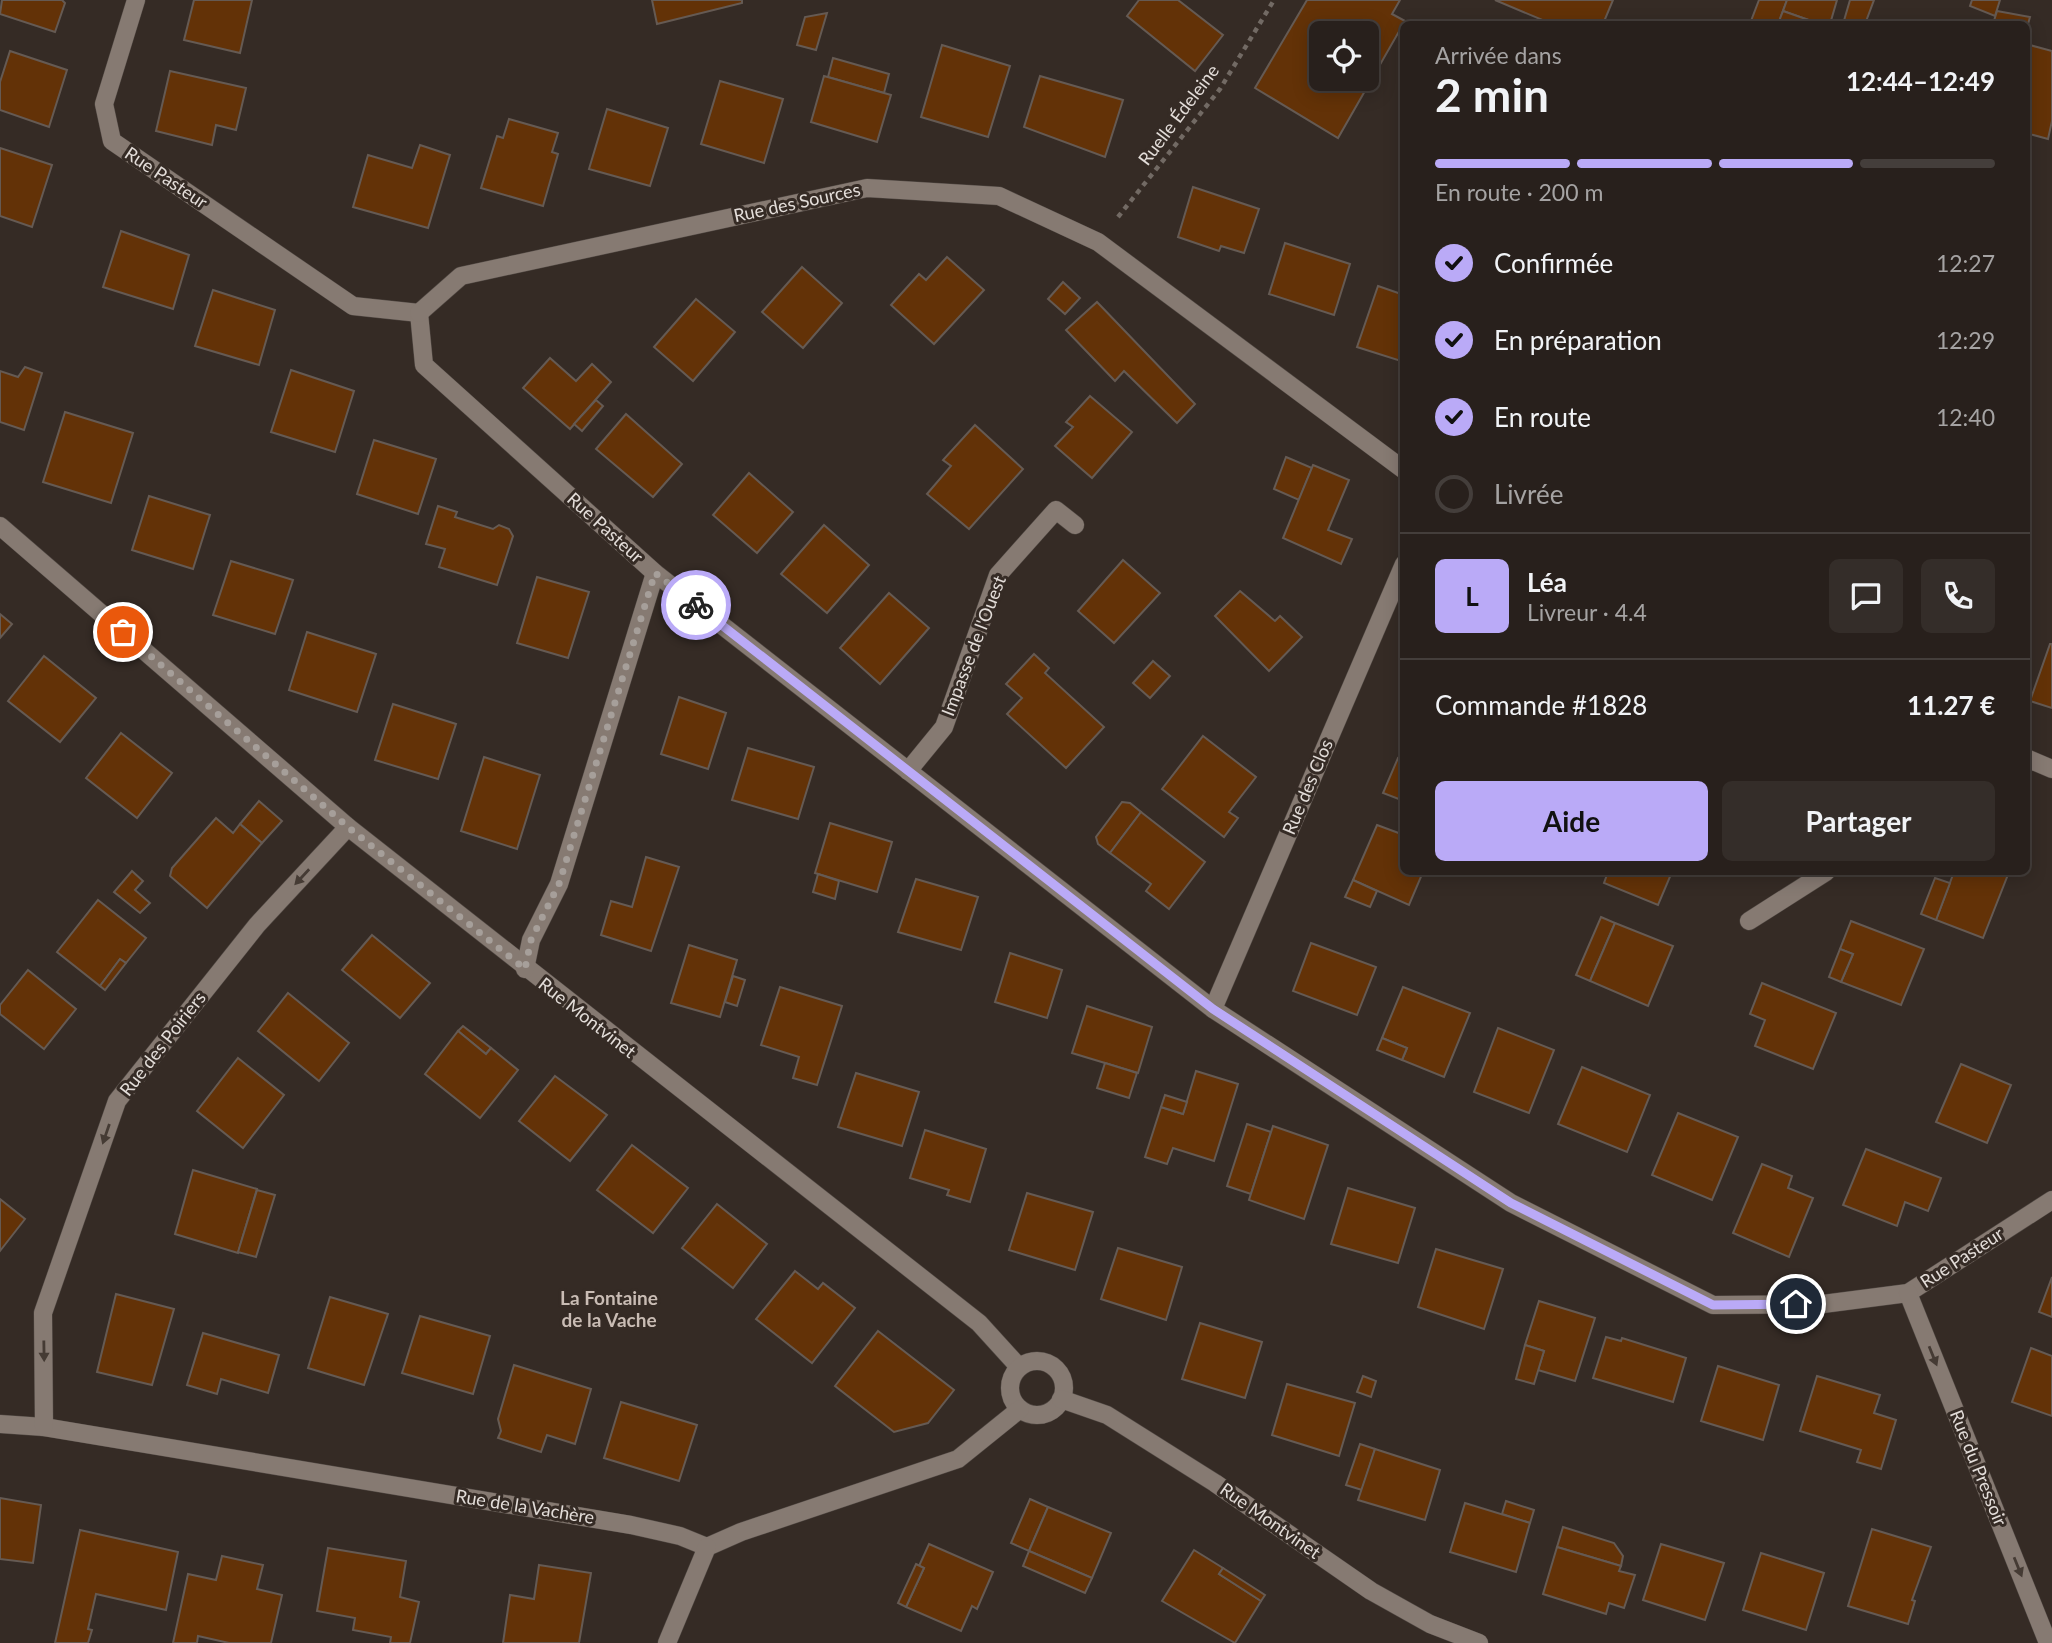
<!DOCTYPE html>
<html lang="fr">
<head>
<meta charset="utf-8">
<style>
	body { margin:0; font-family:Lato,sans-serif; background:#342d29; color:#f1f3f6; height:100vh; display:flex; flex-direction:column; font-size:26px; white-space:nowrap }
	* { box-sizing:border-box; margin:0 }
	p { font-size:23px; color:#a5a3a3 }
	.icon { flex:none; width:38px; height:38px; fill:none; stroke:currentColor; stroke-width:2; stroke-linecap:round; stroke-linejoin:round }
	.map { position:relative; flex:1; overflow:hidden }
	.details { position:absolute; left:1400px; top:21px; width:630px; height:854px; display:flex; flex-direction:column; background:#28201c; border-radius:10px; box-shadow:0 4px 18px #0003,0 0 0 2px #443e3b }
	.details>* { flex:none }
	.fabs { position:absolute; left:1309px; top:21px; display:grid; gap:14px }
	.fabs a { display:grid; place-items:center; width:70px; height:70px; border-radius:10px; background:#28201c; box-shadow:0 4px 18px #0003,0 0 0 2px #443e3b; font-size:35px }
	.pin { position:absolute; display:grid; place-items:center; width:60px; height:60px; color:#fff; margin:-30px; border:4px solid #fff; border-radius:50%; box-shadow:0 2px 7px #0007 }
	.courier { position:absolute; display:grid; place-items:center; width:70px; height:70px; margin:-35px; border:5px solid #baaaf7; border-radius:50%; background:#fff; color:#222; box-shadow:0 2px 9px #0007 }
	.headline em { font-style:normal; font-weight:700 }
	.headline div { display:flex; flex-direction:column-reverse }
	.headline { display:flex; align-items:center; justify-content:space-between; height:119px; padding:0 35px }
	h1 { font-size:46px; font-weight:700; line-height:52px }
	.bar { display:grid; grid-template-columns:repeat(4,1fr); gap:10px 7px; align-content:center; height:84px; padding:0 35px }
	.bar i { height:9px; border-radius:5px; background:#443e3b }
	.bar .on { background:#baaaf7 }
	.bar p { grid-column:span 4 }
	.line { display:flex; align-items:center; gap:18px; padding:0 35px; border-top:2px solid #443e3b }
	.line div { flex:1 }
	.round { display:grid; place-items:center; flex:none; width:74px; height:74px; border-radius:10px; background:#342d29 }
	ol { padding:0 35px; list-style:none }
	li { display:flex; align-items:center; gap:21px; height:77px }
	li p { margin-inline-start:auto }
	li .icon { padding:7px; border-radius:50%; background:#baaaf7; color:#111; stroke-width:4 }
	li:last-child { color:#a5a3a3 }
	li i { width:38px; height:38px; border:4px solid #443e3b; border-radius:50% }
	.button { display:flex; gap:14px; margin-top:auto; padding:14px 35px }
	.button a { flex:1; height:80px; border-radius:10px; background:#baaaf7; color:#111; font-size:28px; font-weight:700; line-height:80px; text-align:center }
	.button a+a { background:#342d29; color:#f1f3f6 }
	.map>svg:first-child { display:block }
</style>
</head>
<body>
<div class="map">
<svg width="2052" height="1643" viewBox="0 0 2052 1643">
	<rect width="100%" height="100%" fill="#352b25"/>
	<!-- building -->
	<g fill="#633207" stroke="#655a53" stroke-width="2" fill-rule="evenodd">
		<polygon points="2,0 62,0 65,3 55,32 0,14"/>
		<polygon points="194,0 252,0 240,53 184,40"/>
		<polygon points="652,0 742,0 742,3 657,24"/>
		<polygon points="1139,0 1178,0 1223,35 1195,71 1127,16"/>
		<path d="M1307,0H1400L1392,14L1405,21L1338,138L1255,88ZM1321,33H1367V79H1321Z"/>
		<polygon points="1495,0 1613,0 1603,24 1552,24"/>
		<polygon points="1759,0 1787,0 1778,24 1751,21"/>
		<polygon points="1787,0 1837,0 1830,24 1820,24 1783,11"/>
		<polygon points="1850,0 1874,0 1865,24 1843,24"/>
		<polygon points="1972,0 2000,0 1995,16 1970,6"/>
		<polygon points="1783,11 1820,24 1778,24"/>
		<polygon points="1997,11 2030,17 2026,31 2026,24 1993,24"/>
		<polygon points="827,13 816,50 797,45 805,17"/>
		<polygon points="2026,44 2052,51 2052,121 2048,139 2026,133"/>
		<polygon points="942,45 1010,66 988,137 921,117"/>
		<polygon points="10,51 67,70 49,127 0,110 0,82"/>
		<polygon points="833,58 889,74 884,93 828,77"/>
		<polygon points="170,71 246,88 236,130 216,125 212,145 156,131"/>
		<polygon points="824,76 891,95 877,142 811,122"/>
		<polygon points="1040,76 1123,100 1105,157 1024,127"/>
		<polygon points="720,81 783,99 764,163 701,144"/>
		<polygon points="607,109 668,128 650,186 589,169"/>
		<polygon points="509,119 558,133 552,152 558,154 543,206 481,188 497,136 503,138"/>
		<polygon points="420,145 450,155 428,228 353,207 368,155 412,168"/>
		<polygon points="0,148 52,165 32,227 0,216"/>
		<polygon points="1193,187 1259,209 1244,253 1221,246 1219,251 1178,237"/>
		<polygon points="121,231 189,255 173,309 103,287"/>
		<polygon points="1285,243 1350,264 1334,315 1269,294"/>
		<polygon points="947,257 984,290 934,344 891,305 919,274 926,280"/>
		<polygon points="802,267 842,303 803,348 762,312"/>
		<polygon points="1063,282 1080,298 1065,314 1048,299"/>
		<polygon points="1378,286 1404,295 1404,362 1357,347"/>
		<polygon points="213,290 275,310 259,365 195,346"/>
		<polygon points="696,299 735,332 693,381 654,347"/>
		<polygon points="1097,302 1195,404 1177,423 1124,371 1115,381 1066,330"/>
		<polygon points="550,358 576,381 592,364 611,382 570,429 523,388"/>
		<polygon points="25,367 42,373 24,430 0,422 0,371 18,377"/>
		<polygon points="291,370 354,391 335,452 271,432"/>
		<polygon points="1090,396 1132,432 1092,478 1055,446 1073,427 1066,422"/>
		<polygon points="596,400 603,406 582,431 574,424"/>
		<polygon points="65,412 133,433 111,503 43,482"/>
		<polygon points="626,414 682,464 653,497 596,449"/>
		<polygon points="975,425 1023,469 969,529 927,494 951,466 943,460"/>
		<polygon points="374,440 436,459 418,514 357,494"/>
		<polygon points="1286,457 1312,468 1299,500 1274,489"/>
		<polygon points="1313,465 1349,480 1328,530 1352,539 1341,564 1283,538"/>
		<polygon points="749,473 793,512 757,553 713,515"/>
		<polygon points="149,496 210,515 193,569 132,550"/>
		<polygon points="438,506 457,512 455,517 493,529 499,525 509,529 513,536 497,585 439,567 445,549 426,544"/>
		<polygon points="824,525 869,565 827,613 781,574"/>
		<polygon points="1123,560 1160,593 1114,643 1078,611"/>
		<polygon points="231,561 293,580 275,634 213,615"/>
		<polygon points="537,577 589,592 568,658 517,643"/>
		<polygon points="1240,591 1275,621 1280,616 1302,637 1269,671 1215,616"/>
		<polygon points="889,593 929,628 880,684 840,648"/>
		<polygon points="0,614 12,624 0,638"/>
		<polygon points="307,632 376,654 357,712 289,690"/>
		<polygon points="2050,644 2052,644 2052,708 2030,701"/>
		<polygon points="1034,654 1049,668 1045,673 1104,727 1066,768 1007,714 1022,698 1006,684"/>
		<polygon points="44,656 96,698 60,742 8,701"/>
		<polygon points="1153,661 1170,676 1150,698 1133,683"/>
		<polygon points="679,697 726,713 708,769 661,754"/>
		<polygon points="393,704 456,724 438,779 375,760"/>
		<polygon points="121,733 172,773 137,818 86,778"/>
		<polygon points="1203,736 1256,777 1229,812 1238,818 1224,837 1162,789"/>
		<polygon points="748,748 814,767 798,819 732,800"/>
		<polygon points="484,757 540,775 517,849 461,831"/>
		<polygon points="1398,758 1404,760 1404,801 1383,793"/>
		<polygon points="259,801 282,821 262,843 240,824"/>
		<polygon points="1122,802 1130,803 1141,812 1110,853 1098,844 1096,837"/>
		<polygon points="1141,812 1205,862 1169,909 1146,891 1151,884 1110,853"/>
		<polygon points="216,818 233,833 240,824 262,843 207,908 170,876 172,868"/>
		<polygon points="830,823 892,842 877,892 815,873"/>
		<polygon points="1377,825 1404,835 1404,872 1423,872 1409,905 1353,880"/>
		<polygon points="646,857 679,867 651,951 601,935 611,901 632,907"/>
		<polygon points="132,871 143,881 135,890 150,903 140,913 114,892"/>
		<polygon points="1608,872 1672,872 1658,905 1604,883"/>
		<polygon points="1954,872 2009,872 1983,938 1936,920"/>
		<polygon points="818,874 839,881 835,899 813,892"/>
		<polygon points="1935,878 1950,883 1936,920 1921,914"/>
		<polygon points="916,879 978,897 961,950 898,932"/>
		<polygon points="1353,880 1377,891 1370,907 1345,897"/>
		<polygon points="98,900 146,938 126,963 120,959 100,986 57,952"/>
		<polygon points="1601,917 1615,923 1590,981 1576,975"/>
		<polygon points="1851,921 1924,949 1901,1005 1841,982 1853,954 1840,949"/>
		<polygon points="1615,923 1673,946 1648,1006 1590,981"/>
		<polygon points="372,935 430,983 400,1018 342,970"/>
		<polygon points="1311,943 1376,967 1357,1015 1293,991"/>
		<polygon points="689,945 737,960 720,1017 671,1003"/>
		<polygon points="1840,949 1853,954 1841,982 1829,977"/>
		<polygon points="1010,953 1062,970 1047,1018 995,1002"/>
		<polygon points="120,959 126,963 105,990 100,986"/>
		<polygon points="28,970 76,1009 44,1049 0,1014 0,1005"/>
		<polygon points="733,976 745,980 737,1006 725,1002"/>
		<polygon points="1762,983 1836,1013 1813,1069 1755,1046 1765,1020 1750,1014"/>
		<polygon points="780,987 842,1006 817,1085 793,1078 799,1057 761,1045"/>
		<polygon points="1403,987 1470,1013 1444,1077 1402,1060 1407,1048 1382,1038"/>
		<polygon points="288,993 349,1043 319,1081 258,1031"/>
		<polygon points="1087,1006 1152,1027 1138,1073 1072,1053"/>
		<polygon points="463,1026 491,1048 486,1054 458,1031"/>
		<polygon points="1498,1028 1554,1050 1529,1113 1474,1092"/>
		<polygon points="458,1031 486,1054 491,1048 518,1070 480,1118 425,1074"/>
		<polygon points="1382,1038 1407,1048 1402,1060 1377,1050"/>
		<polygon points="238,1058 284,1095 243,1148 197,1111"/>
		<polygon points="1105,1063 1137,1073 1129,1098 1097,1088"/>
		<polygon points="1961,1064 2011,1085 1987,1143 1936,1122"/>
		<polygon points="1582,1067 1650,1095 1627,1152 1558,1124"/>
		<polygon points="1196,1071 1238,1084 1214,1161 1173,1148 1167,1164 1145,1157 1161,1107 1183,1114"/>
		<polygon points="856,1073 919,1092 902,1146 838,1127"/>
		<polygon points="555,1076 607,1115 570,1161 519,1121"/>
		<polygon points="1165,1095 1187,1102 1183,1114 1161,1107"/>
		<polygon points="1678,1113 1738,1137 1712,1200 1652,1175"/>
		<polygon points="1247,1124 1271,1132 1251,1194 1227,1186"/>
		<polygon points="1273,1126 1328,1145 1304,1219 1249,1200"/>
		<polygon points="925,1130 986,1149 970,1202 947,1195 949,1190 910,1178"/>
		<polygon points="632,1145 688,1188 653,1233 597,1190"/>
		<polygon points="1866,1149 1941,1178 1928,1211 1905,1202 1897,1226 1843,1205"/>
		<polygon points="1762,1164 1792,1176 1788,1188 1813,1198 1789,1257 1733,1233"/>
		<polygon points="193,1170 257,1189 238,1253 175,1234"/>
		<polygon points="1348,1188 1415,1208 1398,1263 1331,1244"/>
		<polygon points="257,1190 275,1195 256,1257 238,1252"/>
		<polygon points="1027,1193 1093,1212 1075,1270 1009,1250"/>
		<polygon points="0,1199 25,1219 0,1251"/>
		<polygon points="717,1204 767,1244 733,1288 682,1248"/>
		<polygon points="1118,1248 1182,1267 1166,1320 1101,1299"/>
		<polygon points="1436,1249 1503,1269 1484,1329 1418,1307"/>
		<polygon points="795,1271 818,1289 823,1283 855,1308 812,1363 756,1319"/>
		<polygon points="2052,1277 2052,1317 2039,1312"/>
		<polygon points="116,1294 174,1309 152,1385 97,1372"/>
		<polygon points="330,1297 388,1314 364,1385 308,1368"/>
		<polygon points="1539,1301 1595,1318 1575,1381 1538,1370 1544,1351 1525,1345"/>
		<polygon points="420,1316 490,1336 473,1394 402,1373"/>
		<polygon points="1200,1323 1262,1342 1245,1398 1182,1379"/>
		<polygon points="878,1331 954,1390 928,1423 894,1432 835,1386"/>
		<polygon points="203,1333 279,1355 268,1393 221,1379 217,1394 187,1385"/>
		<polygon points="1606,1337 1621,1341 1622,1338 1686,1358 1673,1402 1593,1378"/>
		<polygon points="1525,1345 1544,1351 1534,1384 1516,1379"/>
		<polygon points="2031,1348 2052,1356 2052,1416 2012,1402"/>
		<polygon points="514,1365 591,1389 575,1444 547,1435 541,1452 498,1438 501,1431 498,1419"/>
		<polygon points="1718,1366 1779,1385 1763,1440 1701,1421"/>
		<polygon points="1363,1376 1376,1381 1371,1397 1357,1392"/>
		<polygon points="1817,1376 1880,1395 1874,1413 1896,1420 1881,1469 1857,1462 1861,1450 1800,1431"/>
		<polygon points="1287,1384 1355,1403 1339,1456 1272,1435"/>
		<polygon points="621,1402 697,1425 679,1481 604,1458"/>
		<polygon points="1360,1444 1375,1449 1362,1490 1346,1485"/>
		<polygon points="1375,1449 1440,1470 1425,1520 1358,1500"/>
		<polygon points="0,1498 41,1505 33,1563 0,1559"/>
		<polygon points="1030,1499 1048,1507 1029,1551 1011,1543"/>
		<polygon points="1506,1501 1534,1510 1530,1523 1502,1514"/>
		<polygon points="1465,1503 1530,1523 1516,1572 1450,1552"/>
		<polygon points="1048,1507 1111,1533 1092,1578 1029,1551"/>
		<polygon points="1563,1527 1614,1543 1623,1556 1621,1566 1557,1547"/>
		<polygon points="1872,1529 1931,1547 1912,1600 1915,1601 1908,1624 1848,1606"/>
		<polygon points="80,1530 178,1552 166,1610 96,1594 88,1629 92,1630 88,1643 55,1643"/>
		<polygon points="929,1544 993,1572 977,1609 972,1606 961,1631 906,1607 924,1568 919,1566"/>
		<polygon points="1661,1544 1724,1563 1705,1620 1643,1600"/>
		<polygon points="1557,1547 1621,1566 1619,1571 1635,1575 1624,1608 1609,1603 1606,1614 1543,1594"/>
		<polygon points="328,1548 406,1561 400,1597 419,1602 410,1643 390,1643 391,1637 353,1630 355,1618 317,1611"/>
		<polygon points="1194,1550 1223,1568 1219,1574 1261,1601 1235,1643 1162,1601"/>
		<polygon points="1029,1551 1092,1578 1085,1593 1023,1566"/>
		<polygon points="1761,1553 1824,1573 1806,1630 1743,1610"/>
		<polygon points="222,1556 263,1565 257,1589 282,1595 271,1643 229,1643 198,1636 197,1643 173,1643 188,1574 216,1580"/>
		<polygon points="916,1564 924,1568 906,1607 898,1603"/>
		<polygon points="539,1565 591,1573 579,1643 503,1643 510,1595 534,1599"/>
		<polygon points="1223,1568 1265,1595 1261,1601 1219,1574"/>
	</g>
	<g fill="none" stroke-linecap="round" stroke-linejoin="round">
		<defs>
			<g id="minor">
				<polyline points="136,0 104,104 112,141 353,306 419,313"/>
				<polyline points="419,313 424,365 655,573 1213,1009 1511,1203 1713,1305 1823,1304 1908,1293 2052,1200"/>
				<polyline points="419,313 461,276 867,188 999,196 1098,242 1404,470"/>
				<polyline points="0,526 348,827 979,1323 1019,1367"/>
				<polyline points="2026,758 2052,769"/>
				<polyline points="908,771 944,727 998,575 1056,510 1075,525"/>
				<polyline points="1749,921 1826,872"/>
				<polyline points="525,969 531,940 559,884 655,573"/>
				<polyline points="1213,1009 1404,564"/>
				<polyline points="1908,1293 2048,1643"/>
				<circle cx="1037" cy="1388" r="27"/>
				<polyline points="1061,1399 1107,1415 1215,1483 1371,1591 1430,1624 1479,1643"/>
				<polyline points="0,1424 44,1427 631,1525 680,1536 707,1547 741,1532 958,1459 1020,1409"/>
				<polyline points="44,1427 43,1313 117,1101 257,925 348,827"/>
				<polyline points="667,1643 707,1547"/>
			</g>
		</defs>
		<!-- minor casing -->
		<use href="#minor" stroke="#504843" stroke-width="19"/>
		<!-- path -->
		<polyline stroke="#726a64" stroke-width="4.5" stroke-dasharray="5 5" stroke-linecap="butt" points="1118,217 1220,89 1274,0"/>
		<!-- minor -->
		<use href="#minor" stroke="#867a72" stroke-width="18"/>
	</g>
	<!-- one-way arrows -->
	<defs><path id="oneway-solid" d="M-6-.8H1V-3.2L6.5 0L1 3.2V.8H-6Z" transform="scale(1.75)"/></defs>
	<g fill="#453b34">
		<use href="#oneway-solid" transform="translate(302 877) rotate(133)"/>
		<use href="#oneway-solid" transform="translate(106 1134) rotate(109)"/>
		<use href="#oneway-solid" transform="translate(44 1351) rotate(89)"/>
		<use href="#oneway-solid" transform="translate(1933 1356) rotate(68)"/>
		<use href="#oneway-solid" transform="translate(2018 1567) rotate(68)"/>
	</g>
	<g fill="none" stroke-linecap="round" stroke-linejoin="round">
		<!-- done -->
		<polyline stroke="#a69f9a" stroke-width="7" stroke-dasharray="0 12.6" points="123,632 348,827 525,969 531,940 559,884 655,573 696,605"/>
		<!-- route -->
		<polyline stroke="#baaaf7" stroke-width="9" points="696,605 1213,1009 1511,1203 1713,1305 1796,1304"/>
	</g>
	<g text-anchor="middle" stroke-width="6" stroke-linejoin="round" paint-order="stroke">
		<!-- street labels -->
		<g font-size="18" fill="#e3ddd9" stroke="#352b25">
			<text transform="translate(1179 115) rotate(-53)" y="6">Ruelle Édeleine</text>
			<text transform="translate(166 178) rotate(34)" y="6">Rue Pasteur</text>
			<text transform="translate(797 203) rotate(-12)" y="6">Rue des Sources</text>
			<text transform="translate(605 528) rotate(42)" y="6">Rue Pasteur</text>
			<text transform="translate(974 646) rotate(-69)" y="6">Impasse de l'Ouest</text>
			<text transform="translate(1308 787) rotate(-67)" y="6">Rue des Clos</text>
			<text transform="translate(587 1018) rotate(38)" y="6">Rue Montvinet</text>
			<text transform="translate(163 1044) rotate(-52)" y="6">Rue des Poiriers</text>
			<text transform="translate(1962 1258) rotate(-33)" y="6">Rue Pasteur</text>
			<text transform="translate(1978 1468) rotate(68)" y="6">Rue du Pressoir</text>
			<text transform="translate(525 1507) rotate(9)" y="6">Rue de la Vachère</text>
			<text transform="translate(1270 1521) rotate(35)" y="6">Rue Montvinet</text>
		</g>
		<!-- neighbourhood labels -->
		<g font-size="19" font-weight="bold" fill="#c9bcb4" stroke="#352b25">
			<text x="609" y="1305">La Fontaine<tspan x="609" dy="22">de la Vache</tspan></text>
		</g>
	</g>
</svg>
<div class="fabs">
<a><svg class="icon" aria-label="locate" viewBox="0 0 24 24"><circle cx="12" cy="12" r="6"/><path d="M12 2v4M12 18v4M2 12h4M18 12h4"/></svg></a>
</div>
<div class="pin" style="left:123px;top:632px;background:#ea580c"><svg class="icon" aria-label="bag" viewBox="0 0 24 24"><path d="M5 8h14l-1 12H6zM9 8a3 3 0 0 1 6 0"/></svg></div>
<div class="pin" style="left:1796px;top:1304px;background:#1f2937"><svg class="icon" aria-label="home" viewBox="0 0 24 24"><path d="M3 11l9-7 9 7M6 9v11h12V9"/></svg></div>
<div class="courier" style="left:696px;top:605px"><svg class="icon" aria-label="bike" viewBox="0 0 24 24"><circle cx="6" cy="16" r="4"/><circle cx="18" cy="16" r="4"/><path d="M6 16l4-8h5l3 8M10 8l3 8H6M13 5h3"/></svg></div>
<section class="details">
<div class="headline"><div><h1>2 min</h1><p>Arrivée dans</p></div><em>12:44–12:49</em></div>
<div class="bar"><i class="on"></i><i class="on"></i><i class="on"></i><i></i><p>En route · 200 m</p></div>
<ol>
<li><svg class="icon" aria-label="check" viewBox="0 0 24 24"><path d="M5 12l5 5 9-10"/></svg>Confirmée<p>12:27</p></li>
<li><svg class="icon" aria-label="check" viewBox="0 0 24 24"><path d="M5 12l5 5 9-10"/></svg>En préparation<p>12:29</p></li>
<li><svg class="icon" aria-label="check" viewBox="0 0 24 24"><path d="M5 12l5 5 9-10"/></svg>En route<p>12:40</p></li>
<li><i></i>Livrée</li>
</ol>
<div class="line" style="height:126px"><b class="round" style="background:#baaaf7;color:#111">L</b><div><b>Léa</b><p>Livreur · 4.4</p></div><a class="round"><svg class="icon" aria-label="chat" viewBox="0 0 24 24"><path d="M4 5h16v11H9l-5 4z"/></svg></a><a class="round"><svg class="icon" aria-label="phone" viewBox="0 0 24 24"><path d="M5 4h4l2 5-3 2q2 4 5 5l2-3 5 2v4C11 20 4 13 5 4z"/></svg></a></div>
<div class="line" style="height:91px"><div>Commande #1828</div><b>11.27 €</b></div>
<div class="button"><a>Aide</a><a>Partager</a></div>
</section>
</div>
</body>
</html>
